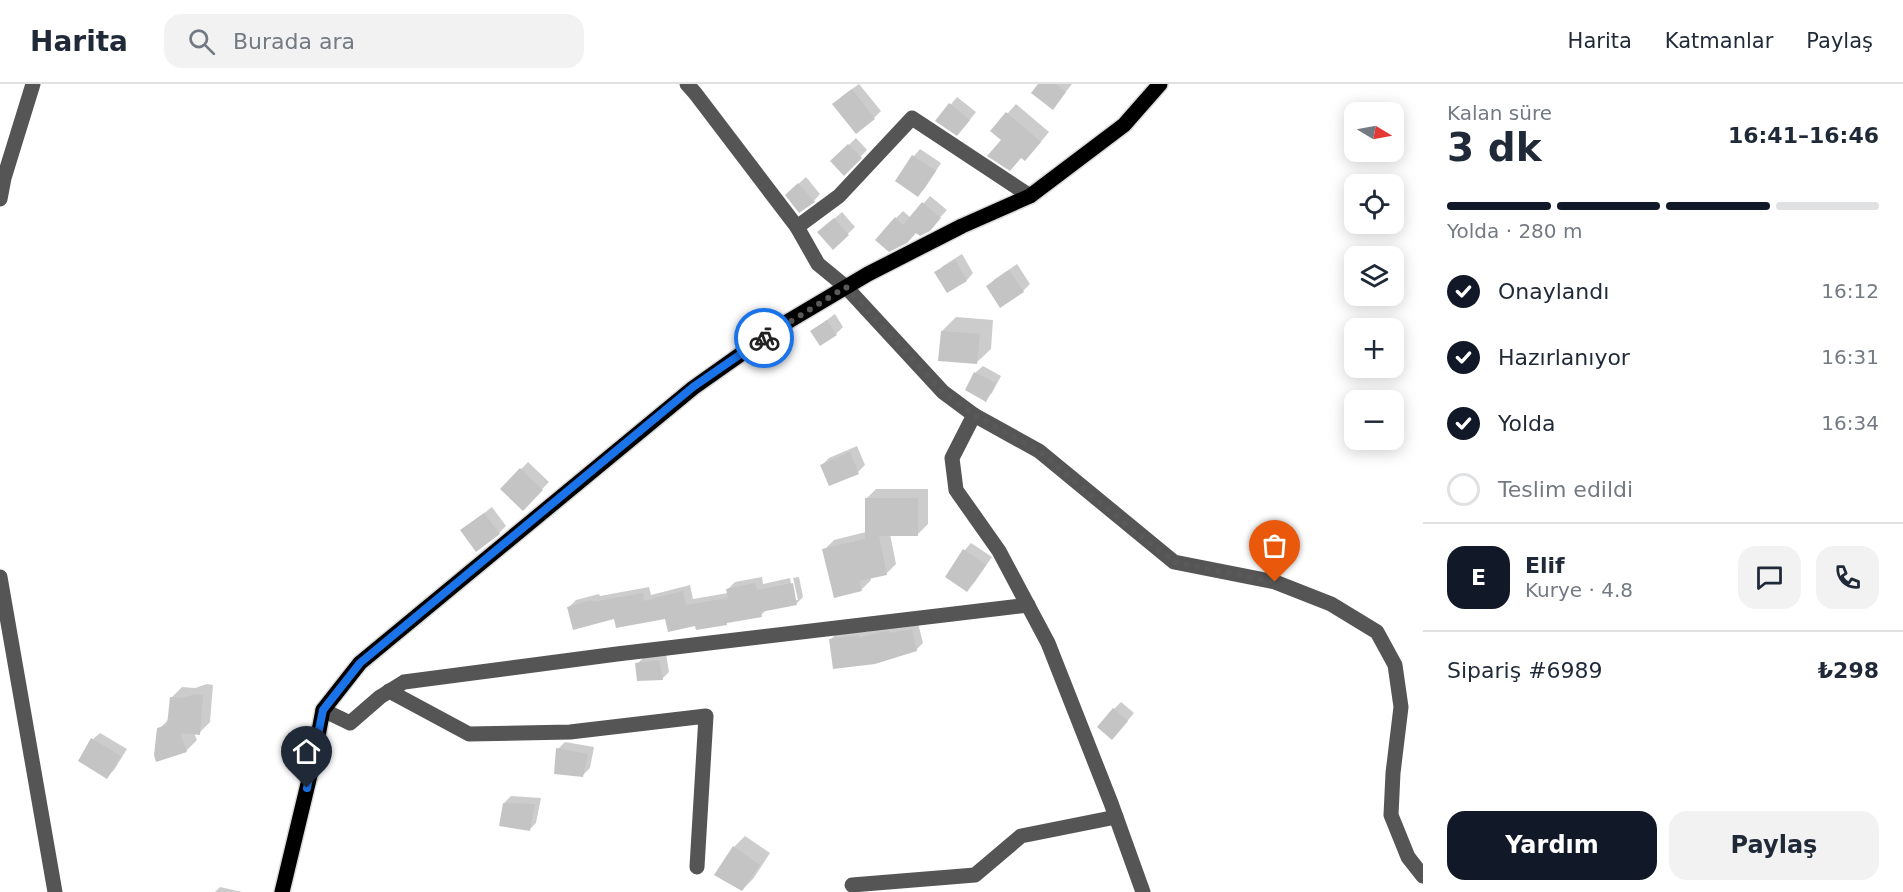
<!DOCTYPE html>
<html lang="tr">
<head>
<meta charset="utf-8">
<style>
	body { margin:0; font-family:"DejaVu Sans",sans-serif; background:#f2f2f3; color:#1f2937; height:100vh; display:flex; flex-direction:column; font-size:22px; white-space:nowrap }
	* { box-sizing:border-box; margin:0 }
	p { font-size:20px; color:#747a83 }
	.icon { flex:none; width:33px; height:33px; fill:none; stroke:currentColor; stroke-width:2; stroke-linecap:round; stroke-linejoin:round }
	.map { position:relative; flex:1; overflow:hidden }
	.side { display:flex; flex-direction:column; background:#fff; width:480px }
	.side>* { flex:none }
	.needle { width:39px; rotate:100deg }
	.controls { position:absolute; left:1344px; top:18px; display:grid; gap:12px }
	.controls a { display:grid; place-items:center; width:60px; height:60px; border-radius:12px; background:#fff; box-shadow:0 3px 15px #0003; font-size:30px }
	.pin { position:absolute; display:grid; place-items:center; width:51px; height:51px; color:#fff; margin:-62px -26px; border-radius:50% 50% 50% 0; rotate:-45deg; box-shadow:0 0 6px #0007 }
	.pin .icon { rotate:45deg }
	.courier { position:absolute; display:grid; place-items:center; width:60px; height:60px; margin:-30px; border:4px solid #1a73e8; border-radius:50%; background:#fff; color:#222; box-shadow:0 2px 8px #0007 }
	.headline em { font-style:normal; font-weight:800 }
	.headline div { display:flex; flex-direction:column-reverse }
	.headline { display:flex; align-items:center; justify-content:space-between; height:102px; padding:0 24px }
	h1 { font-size:39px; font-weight:800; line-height:45px }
	.bar { display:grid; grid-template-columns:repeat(4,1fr); gap:9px 6px; align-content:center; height:72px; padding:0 24px }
	.bar i { height:8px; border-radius:4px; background:#e0e1e3 }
	.bar .current { background:#111827 }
	.bar p { grid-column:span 4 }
	.line { display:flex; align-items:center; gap:15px; padding:0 24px; border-top:2px solid #e0e1e3 }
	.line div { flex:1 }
	.round { display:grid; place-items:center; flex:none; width:63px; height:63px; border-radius:18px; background:#f2f2f3 }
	ol { padding:0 24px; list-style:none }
	li { display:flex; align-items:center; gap:18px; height:66px }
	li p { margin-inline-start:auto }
	li .icon { padding:6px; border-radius:50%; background:#111827; color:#fff; stroke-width:4 }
	li:last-child { color:#747a83 }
	li i { width:33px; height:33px; border:3px solid #e0e1e3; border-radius:50% }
	.primary-button { display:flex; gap:12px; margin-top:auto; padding:12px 24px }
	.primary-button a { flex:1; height:69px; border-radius:18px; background:#111827; color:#fff; font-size:24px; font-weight:800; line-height:69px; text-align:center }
	.primary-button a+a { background:#f2f2f3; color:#1f2937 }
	header { display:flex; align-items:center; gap:36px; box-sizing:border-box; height:84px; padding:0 30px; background:#fff; border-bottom:2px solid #e0e1e3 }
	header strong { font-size:28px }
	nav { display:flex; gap:33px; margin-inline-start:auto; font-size:21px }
	.search { width:420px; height:54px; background:#f2f2f3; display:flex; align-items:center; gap:15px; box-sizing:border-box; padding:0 21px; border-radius:18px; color:#747a83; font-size:22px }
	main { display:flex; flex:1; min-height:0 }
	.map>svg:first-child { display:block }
</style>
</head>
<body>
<header>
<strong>Harita</strong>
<div class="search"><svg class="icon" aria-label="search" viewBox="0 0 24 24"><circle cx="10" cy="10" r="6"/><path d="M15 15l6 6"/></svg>Burada ara</div>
<nav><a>Harita</a><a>Katmanlar</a><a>Paylaş</a></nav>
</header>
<main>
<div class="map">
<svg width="1423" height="808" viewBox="0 0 1423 808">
	<rect width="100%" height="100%" fill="#fff"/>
	<!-- shadow -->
	<g fill="#0003">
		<polygon points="859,0 881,27 874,34 841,13"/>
		<polygon points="1040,0 1072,0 1053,24"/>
		<polygon points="957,13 976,28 964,43 938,36"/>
		<polygon points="1016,20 1049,48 1034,66 1022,73 992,47"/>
		<polygon points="856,54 867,66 844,90 832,77"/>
		<polygon points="920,65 941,79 925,104 918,111 897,96 914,72"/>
		<polygon points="806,93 820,110 814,117 794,104"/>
		<polygon points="930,112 947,126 932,142 917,147 906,158 896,134 903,127 911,134"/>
		<polygon points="842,128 855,143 833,164 826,142"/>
		<polygon points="962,170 973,189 967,196 947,207 936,189 943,182"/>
		<polygon points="1017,180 1030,200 1023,207 988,202 995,195"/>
		<polygon points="835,230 843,243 836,250 812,247"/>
		<polygon points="956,233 993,236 991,265 976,279 942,247"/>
		<polygon points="983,282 1001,292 992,309 985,316 967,306 976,288"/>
		<polygon points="857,362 865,381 858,388 822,381 829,374"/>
		<polygon points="528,378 549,398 523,425 502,405"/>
		<polygon points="876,405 928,405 928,440 918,450 890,450 896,480 886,490 870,493 871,496 861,506 824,466 834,456 866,448 866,415"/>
		<polygon points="492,423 506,442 499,449 462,446"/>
		<polygon points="971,459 992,473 974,499 967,506 965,466"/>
		<polygon points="762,493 763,500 790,494 794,516 798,516 793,494 799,493 803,513 796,520 767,525 761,531 697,540 666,534 615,534 569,523 576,516 599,510 600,512 649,503 651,511 690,501 693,515 728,509 728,505 735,498"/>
		<polygon points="918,539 923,559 916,566 831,555 838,548 866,545 866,548 895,541"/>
		<polygon points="666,570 669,588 662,595 637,580 644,573"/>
		<polygon points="207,600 213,601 210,638 199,649 194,649 197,656 186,667 159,645 169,635 172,613 182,603 195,604"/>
		<polygon points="1121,618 1134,629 1119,647 1114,625"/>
		<polygon points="100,649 127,665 114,686 107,693 93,655"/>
		<polygon points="565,658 594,663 590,684 583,691 558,665"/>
		<polygon points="511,712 541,714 536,739 529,746 504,719"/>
		<polygon points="745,752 770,769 753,795 742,806 734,763"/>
		<polygon points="220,803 242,808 215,808"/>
	</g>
	<!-- building -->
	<g fill="#c4c4c4">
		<polygon points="1038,0 1056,0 1066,8 1053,26 1031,9"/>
		<polygon points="852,5 875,35 856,50 832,20"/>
		<polygon points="949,19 970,36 957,52 935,37"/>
		<polygon points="1006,28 1041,58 1025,77 1021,74 1010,87 987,72 1001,56 990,47"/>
		<polygon points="848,60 862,74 844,92 830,77"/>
		<polygon points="912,71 936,87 918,113 895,97"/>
		<polygon points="798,99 815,118 799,129 785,111"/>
		<polygon points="922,118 941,134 930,147 920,152 916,149 907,159 889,168 875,156 895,133 903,141"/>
		<polygon points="834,134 849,151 833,166 817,148"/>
		<polygon points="955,176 967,197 947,209 934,188"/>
		<polygon points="1009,186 1024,208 1000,224 986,202"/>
		<polygon points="827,236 837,251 820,262 810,247"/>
		<polygon points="941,247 980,250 977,280 938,277"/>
		<polygon points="974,288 996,299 986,318 965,306"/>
		<polygon points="850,368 859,390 829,402 820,381"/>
		<polygon points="520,384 543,406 523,427 500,405"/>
		<polygon points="865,414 918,414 918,452 879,452 887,491 859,497 862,507 834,514 822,465 865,455"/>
		<polygon points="484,429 500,450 476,468 460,446"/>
		<polygon points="963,465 986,481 967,508 945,493"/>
		<polygon points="755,499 757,506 793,499 797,521 761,528 762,533 727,539 727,541 696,546 695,542 668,548 665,535 616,544 614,535 573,546 567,523 592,516 593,518 643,509 644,517 683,507 686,521 728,514 726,505"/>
		<polygon points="912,545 917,567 875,580 833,585 829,555 859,551 859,554 881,548 889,547 889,549"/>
		<polygon points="659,576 663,596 637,597 635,579"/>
		<polygon points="195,610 203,611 200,651 180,649 187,668 156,678 154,671 157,644 167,641 170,613 183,614"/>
		<polygon points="1113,624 1128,637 1112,656 1097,643"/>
		<polygon points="91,654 121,672 107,695 78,677"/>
		<polygon points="556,664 588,670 583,693 554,690"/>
		<polygon points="503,719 535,720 530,747 499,742"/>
		<polygon points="733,762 760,781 742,807 714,791"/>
	</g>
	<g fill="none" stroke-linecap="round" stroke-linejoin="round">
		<defs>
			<polyline id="major" points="282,808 312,683 323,626 360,579 693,304 782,241 868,190 962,142 1030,112 1124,41 1160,0"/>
		</defs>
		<!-- major casing -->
		<use href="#major" stroke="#dbdbdb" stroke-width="18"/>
		<!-- minor -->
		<g stroke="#555" stroke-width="15">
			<polyline points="687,0 695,9 797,143 818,180 846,203 943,308 974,331 1039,367 1174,478 1275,498 1331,520 1377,548 1395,581 1401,623 1393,689 1391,731 1408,773 1423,792"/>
			<polyline points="0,115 4,94 33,0"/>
			<polyline points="797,143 839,112 912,34 1030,112"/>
			<polyline points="974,331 952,374 956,406 999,467 1048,559 1111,719 1143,808"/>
			<polyline points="0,493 55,808"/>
			<polyline points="389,607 469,650 570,648 706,632 697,783"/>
			<polyline points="323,626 350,639 380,613 404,598 617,570 1028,521"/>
			<polyline points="852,801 975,791 1021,752 1116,733"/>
		</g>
		<!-- major -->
		<use href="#major" stroke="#000" stroke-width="15"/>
	</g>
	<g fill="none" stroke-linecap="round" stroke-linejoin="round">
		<!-- done -->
		<polyline stroke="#595959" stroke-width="6" stroke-dasharray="0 10.8" points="764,254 846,203 943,308 974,331 1039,367 1128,442 1174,478 1275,498"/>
		<!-- route -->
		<polyline stroke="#1a73e8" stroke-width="8" points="307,704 323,626 360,579 693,303 764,254"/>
	</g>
</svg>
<div class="controls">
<a><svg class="needle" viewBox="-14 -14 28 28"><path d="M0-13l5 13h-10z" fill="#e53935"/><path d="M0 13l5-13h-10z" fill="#747a83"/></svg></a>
<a><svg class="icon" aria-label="locate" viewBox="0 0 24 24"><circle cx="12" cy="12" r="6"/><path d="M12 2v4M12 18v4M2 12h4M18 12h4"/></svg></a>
<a><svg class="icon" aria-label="layers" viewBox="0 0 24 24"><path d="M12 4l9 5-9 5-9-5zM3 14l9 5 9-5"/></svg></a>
<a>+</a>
<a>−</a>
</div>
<div class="pin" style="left:1275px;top:498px;background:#ea580c"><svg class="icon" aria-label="bag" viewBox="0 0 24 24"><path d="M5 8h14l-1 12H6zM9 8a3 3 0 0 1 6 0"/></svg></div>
<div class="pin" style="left:307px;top:704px;background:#1f2937"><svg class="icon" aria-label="home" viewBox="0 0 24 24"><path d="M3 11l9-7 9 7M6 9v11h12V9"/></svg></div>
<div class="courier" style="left:764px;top:254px"><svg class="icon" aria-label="bike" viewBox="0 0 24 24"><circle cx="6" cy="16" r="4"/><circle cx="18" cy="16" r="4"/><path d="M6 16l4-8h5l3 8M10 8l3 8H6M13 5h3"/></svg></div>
</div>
<section class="side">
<div class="headline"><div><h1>3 dk</h1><p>Kalan süre</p></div><em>16:41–16:46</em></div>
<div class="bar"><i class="current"></i><i class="current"></i><i class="current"></i><i></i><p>Yolda · 280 m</p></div>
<ol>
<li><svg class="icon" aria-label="check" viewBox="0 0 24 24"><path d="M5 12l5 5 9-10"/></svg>Onaylandı<p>16:12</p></li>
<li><svg class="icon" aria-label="check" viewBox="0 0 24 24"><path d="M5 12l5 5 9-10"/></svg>Hazırlanıyor<p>16:31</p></li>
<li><svg class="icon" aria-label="check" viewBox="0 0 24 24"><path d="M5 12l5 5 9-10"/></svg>Yolda<p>16:34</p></li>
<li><i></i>Teslim edildi</li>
</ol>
<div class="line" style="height:108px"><b class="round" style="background:#111827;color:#fff">E</b><div><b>Elif</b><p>Kurye · 4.8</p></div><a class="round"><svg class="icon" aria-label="chat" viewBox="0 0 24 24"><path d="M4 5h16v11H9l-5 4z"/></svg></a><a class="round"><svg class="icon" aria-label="phone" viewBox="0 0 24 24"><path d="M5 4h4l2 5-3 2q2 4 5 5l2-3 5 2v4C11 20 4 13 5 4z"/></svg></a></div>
<div class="line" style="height:78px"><div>Sipariş #6989</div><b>₺298</b></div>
<div class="primary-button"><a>Yardım</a><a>Paylaş</a></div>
</section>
</main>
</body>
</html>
